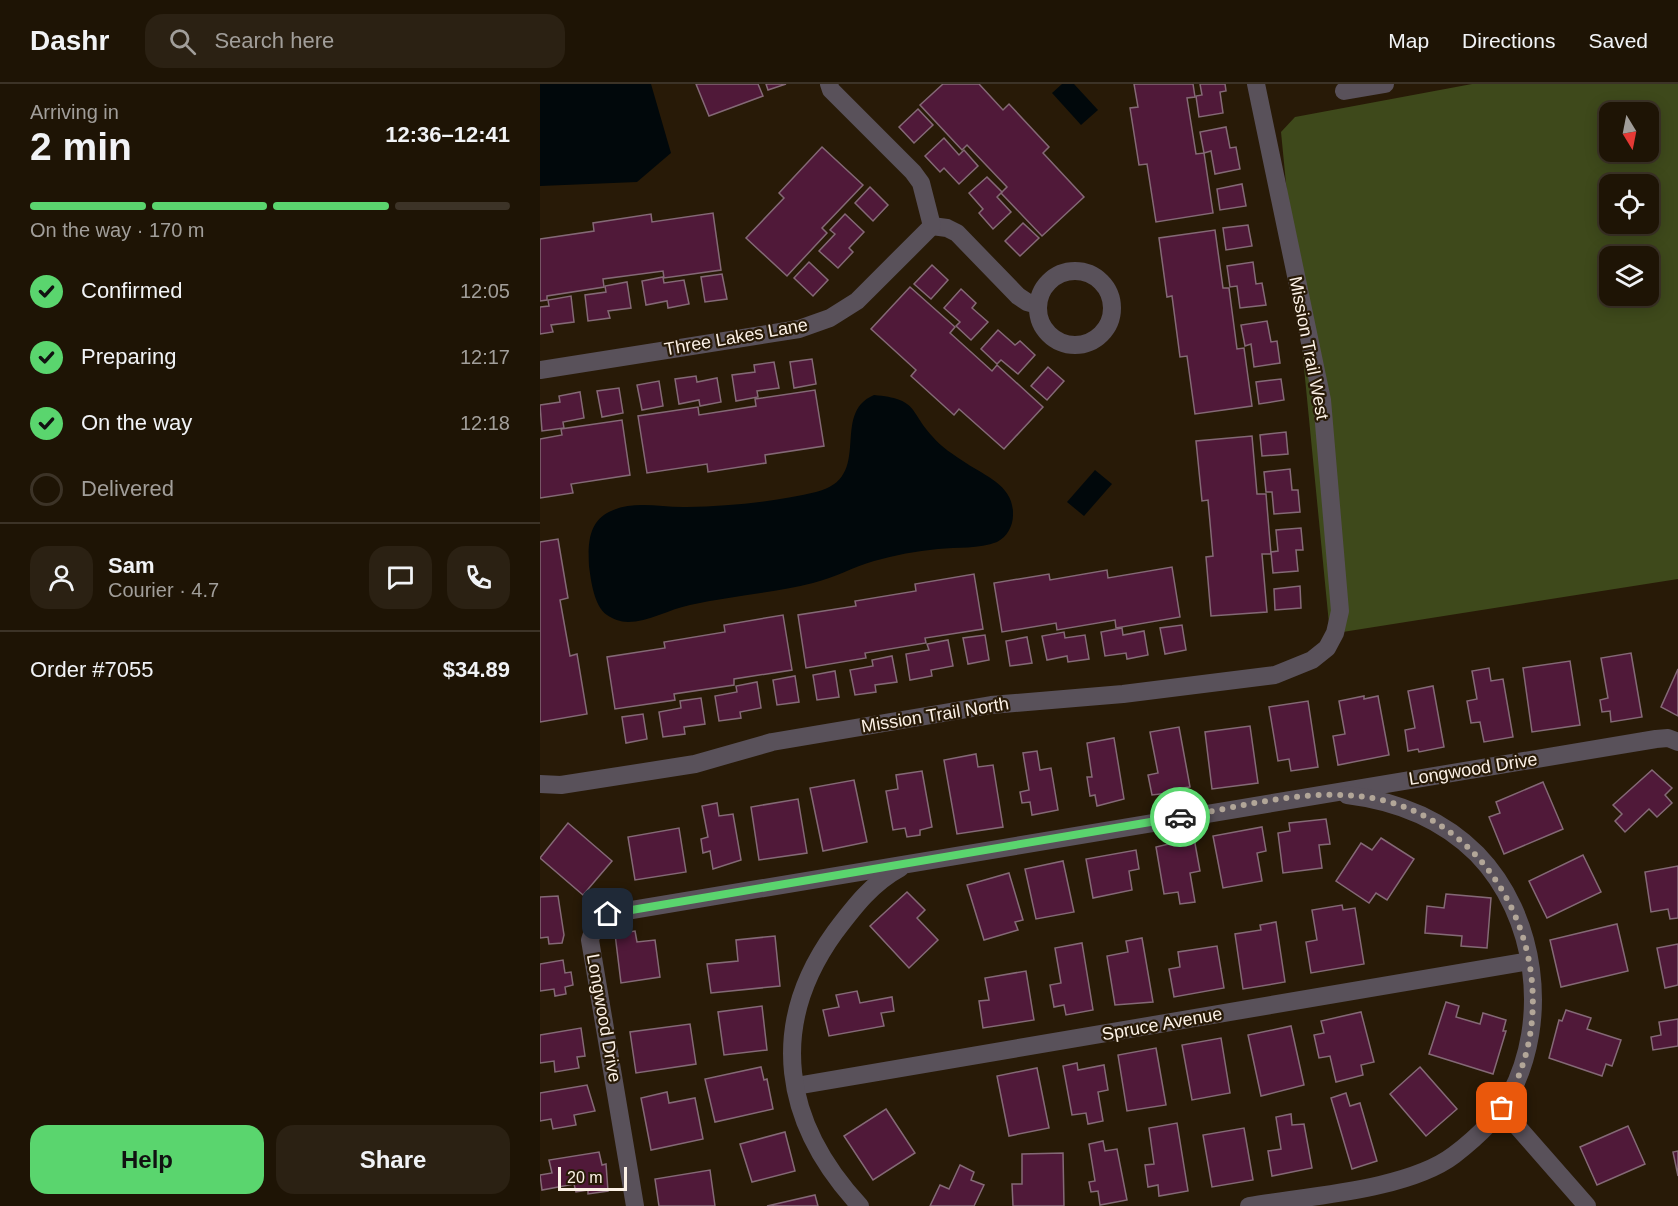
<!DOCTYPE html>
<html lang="en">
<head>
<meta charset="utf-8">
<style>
	body { margin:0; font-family:Arial,sans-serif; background:#2b2113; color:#f1f3f6; height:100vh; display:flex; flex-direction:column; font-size:22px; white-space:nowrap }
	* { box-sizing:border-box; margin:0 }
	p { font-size:20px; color:#a19e9a }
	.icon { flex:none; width:33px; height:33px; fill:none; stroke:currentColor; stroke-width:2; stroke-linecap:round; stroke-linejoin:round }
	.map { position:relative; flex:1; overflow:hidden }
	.side { display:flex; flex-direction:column; background:#1e1405; width:540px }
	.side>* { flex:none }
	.needle { width:39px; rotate:170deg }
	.buttons { position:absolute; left:1059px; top:18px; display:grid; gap:12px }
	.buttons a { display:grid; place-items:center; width:60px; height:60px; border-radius:12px; background:#1e1405; box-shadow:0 3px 15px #0003,0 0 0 2px #3c3327; font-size:30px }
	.scale { position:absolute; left:18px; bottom:15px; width:69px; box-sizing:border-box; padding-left:6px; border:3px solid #fcf1e6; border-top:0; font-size:16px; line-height:21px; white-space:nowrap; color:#fcf1e6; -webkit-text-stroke:4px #281a07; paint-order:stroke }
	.pin { position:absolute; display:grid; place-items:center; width:51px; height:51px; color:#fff; margin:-26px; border-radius:12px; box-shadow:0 3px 9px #0006 }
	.courier { position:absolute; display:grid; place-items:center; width:60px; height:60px; margin:-30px; border:4px solid #5ad56e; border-radius:50%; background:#fff; color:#222; box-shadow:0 2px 8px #0007 }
	.head em { font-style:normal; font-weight:800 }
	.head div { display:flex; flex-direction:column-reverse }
	.head { display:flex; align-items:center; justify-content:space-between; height:102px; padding:0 30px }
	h1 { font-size:39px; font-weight:800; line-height:45px }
	.bar { display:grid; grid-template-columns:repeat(4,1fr); gap:9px 6px; align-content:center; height:72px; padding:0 30px }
	.bar i { height:8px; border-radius:4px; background:#3c3327 }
	.bar .current { background:#5ad56e }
	.bar p { grid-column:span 4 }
	.line { display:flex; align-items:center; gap:15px; padding:0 30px; border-top:2px solid #3c3327 }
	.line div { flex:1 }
	.round { display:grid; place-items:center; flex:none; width:63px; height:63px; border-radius:18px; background:#2b2113 }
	ol { padding:0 30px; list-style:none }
	li { display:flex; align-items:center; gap:18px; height:66px }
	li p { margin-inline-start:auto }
	li .icon { padding:6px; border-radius:50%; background:#5ad56e; color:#111; stroke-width:4 }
	li:last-child { color:#a19e9a }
	li i { width:33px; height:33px; border:3px solid #3c3327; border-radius:50% }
	.primary-button { display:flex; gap:12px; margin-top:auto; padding:12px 30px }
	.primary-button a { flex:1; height:69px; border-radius:18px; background:#5ad56e; color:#111; font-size:24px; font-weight:800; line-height:69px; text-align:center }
	.primary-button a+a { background:#2b2113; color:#f1f3f6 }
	header { display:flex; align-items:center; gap:36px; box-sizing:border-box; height:84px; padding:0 30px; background:#1e1405; border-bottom:2px solid #3c3327 }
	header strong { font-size:28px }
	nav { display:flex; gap:33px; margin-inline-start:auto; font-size:21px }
	.search { width:420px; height:54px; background:#2b2113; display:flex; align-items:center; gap:15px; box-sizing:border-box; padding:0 21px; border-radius:18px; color:#a19e9a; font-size:22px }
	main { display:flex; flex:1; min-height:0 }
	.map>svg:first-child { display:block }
</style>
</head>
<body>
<header>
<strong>Dashr</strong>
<div class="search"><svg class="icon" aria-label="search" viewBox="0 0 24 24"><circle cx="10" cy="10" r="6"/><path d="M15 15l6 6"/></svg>Search here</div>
<nav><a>Map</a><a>Directions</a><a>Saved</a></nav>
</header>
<main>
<section class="side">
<div class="head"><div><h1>2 min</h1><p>Arriving in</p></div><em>12:36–12:41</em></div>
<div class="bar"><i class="current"></i><i class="current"></i><i class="current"></i><i></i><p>On the way · 170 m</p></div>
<ol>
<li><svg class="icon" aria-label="check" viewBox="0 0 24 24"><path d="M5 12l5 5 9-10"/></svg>Confirmed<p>12:05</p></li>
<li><svg class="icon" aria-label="check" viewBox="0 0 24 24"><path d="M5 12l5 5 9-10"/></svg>Preparing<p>12:17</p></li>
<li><svg class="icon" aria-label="check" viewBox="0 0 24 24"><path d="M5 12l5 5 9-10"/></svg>On the way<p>12:18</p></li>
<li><i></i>Delivered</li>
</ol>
<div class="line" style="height:108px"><a class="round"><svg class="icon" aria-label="person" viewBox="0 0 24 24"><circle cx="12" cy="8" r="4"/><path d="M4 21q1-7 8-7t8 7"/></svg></a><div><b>Sam</b><p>Courier · 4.7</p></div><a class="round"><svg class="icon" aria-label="chat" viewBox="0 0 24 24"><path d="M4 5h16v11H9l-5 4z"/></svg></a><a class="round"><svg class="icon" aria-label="phone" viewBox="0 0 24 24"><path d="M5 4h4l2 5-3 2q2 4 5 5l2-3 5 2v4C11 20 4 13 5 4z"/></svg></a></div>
<div class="line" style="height:78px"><div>Order #7055</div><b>$34.89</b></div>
<div class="primary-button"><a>Help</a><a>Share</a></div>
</section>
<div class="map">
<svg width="1138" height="1122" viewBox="0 0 1138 1122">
	<rect width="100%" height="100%" fill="#281a07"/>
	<!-- green -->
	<path fill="#3e491b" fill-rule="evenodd" d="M932,0H1138V495L790,550L741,48L755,33ZM1070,28H1108V68H1070ZM1070,100H1108V140H1070ZM1070,172H1108V212H1070Z"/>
	<!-- water -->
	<g fill="#01080b">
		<polygon points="0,0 111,0 131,69 97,98 0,102"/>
		<polygon points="522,0 534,0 558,26 541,41 512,9"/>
		<path d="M334,311C378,315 369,326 392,352C401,363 414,371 426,379C447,393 474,402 473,431C473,442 467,453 457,458C439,465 417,463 398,465C376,467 355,471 334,477C313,483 294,494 273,499C233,509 191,512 150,521C130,525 108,538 88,538C80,538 73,535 67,531C54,522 51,497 49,482C48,462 48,440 67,429C92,415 121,424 147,423C190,422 234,418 276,408C335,394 289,330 334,311Z"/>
		<polygon points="555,386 572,400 544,432 527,418"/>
	</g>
	<!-- building -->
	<g fill="#501939" stroke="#846976" stroke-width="1.5">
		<polygon points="156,0 218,0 223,12 169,32"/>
		<polygon points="226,0 246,0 228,6"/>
		<polygon points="403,0 439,0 463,26 469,20 509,63 503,69 544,113 502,152 461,109 467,103 427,61 422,66 380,21"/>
		<polygon points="594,0 653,0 655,13 647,14 656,70 664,69 673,129 616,138 607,80 599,81 590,24 598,23"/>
		<polygon points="660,0 685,0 686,7 680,8 683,29 659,33 656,12 662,11"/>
		<polygon points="378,25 393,41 374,59 359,43"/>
		<polygon points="686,43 690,64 696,63 700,85 675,90 671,67 664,69 660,48"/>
		<polygon points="404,54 419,71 424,66 438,82 419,100 404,84 400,88 385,72"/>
		<polygon points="282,63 323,101 282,144 287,149 247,192 206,154 244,114 239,109"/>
		<polygon points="447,93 462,108 457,113 471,128 453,145 439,129 443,125 429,109"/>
		<polygon points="702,100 706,122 680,126 677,105"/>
		<polygon points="330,103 348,121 333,137 315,119"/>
		<polygon points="173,129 181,186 124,194 123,187 63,195 64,203 7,212 7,216 0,217 0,155 54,147 53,139 111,130 112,138"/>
		<polygon points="305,130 324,148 309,164 313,168 298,184 279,167 295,150 290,146"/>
		<polygon points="483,139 499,154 480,172 465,157"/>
		<polygon points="708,141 712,162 686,166 683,144"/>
		<polygon points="675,146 683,204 689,204 697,265 704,264 712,322 655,330 647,272 640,273 632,212 627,213 619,154"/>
		<polygon points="269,178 288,196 273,212 254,194"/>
		<polygon points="713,178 716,200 722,199 726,221 700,224 697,202 690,203 687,182"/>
		<polygon points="392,181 408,196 391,215 374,200"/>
		<polygon points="182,190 187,215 165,218 161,193"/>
		<polygon points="123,193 124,199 144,196 149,220 128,224 127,217 106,221 102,197"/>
		<polygon points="87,198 91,224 68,227 70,234 48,237 45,211 66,208 65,202"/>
		<polygon points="370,203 415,243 410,249 452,287 457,281 503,323 464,365 419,325 414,331 371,292 376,286 331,245"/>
		<polygon points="421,205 436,219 432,224 448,238 431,256 416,242 420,238 404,224"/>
		<polygon points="31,212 34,238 11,241 13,248 0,250 0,223 9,222 8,216"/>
		<polygon points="727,237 731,258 737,257 740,279 714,283 711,260 705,262 701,241"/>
		<polygon points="458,246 475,261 480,257 495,271 478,290 461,276 457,280 441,265"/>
		<polygon points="272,275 276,300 254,304 250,278"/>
		<polygon points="234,278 239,304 217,307 218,313 196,317 192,291 215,288 214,281"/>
		<polygon points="508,283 524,297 507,316 491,302"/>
		<polygon points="156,292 157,298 177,294 181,318 160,322 159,316 139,320 135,295"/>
		<polygon points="741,295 744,316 719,320 716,298"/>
		<polygon points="119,297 123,322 102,326 97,301"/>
		<polygon points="79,304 83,329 62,333 57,307"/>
		<polygon points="275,306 284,362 225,371 226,379 168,388 167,380 107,389 98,332 158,323 159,331 216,322 215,315"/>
		<polygon points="40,308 44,334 23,338 24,344 2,347 0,321 20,318 19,312"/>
		<polygon points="82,336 90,391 31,400 33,409 0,414 0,355 22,351 21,345"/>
		<polygon points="746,348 748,370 722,372 720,351"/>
		<polygon points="712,352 717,410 726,410 731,470 722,470 727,528 671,532 666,473 673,472 668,416 662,417 656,357"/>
		<polygon points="750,385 752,406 758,406 760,428 734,430 732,408 726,408 724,388"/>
		<polygon points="761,444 763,466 756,466 758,487 733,489 731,468 738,467 736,446"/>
		<polygon points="18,455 28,514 20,516 30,572 37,570 47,630 0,638 0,458"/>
		<polygon points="632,483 640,533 576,544 575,536 517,546 516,539 462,548 454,499 509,490 510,496 567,486 568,494"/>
		<polygon points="434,490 443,545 385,554 386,559 325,569 326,574 266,584 258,531 316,522 315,517 376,507 375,500"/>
		<polygon points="760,502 761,524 735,526 734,505"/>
		<polygon points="243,531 252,586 194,595 194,601 134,610 135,616 75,625 67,573 125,564 124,558 185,548 184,541"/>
		<polygon points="642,541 646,566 625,570 620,544"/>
		<polygon points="582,544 583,551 604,547 608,571 587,575 586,569 565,572 561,548"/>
		<polygon points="524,548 525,554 545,551 549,575 528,578 527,572 507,576 502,552"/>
		<polygon points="445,551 449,576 428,580 423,554"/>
		<polygon points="487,553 492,579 470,582 466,557"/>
		<polygon points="408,556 413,582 391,586 392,592 370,596 366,570 389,566 387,560"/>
		<polygon points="1091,569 1102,633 1071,638 1070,627 1062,628 1060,616 1068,614 1061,574"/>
		<polygon points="352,572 357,598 335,601 336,608 315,611 310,586 333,582 332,576"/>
		<polygon points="1030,577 1040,641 992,648 983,584"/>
		<polygon points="949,584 951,597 963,595 973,653 944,658 940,638 931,639 927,617 937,615 932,587"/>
		<polygon points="1138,585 1138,632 1121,623"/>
		<polygon points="295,587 299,613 277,616 273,591"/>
		<polygon points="255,592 259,618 237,621 233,596"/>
		<polygon points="217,598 221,624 200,628 201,634 179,637 175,612 197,608 196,602"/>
		<polygon points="893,602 904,663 879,668 878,665 868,667 865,646 875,644 868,607"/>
		<polygon points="824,612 824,615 838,612 849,671 798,681 793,652 805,650 799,617"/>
		<polygon points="161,614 165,640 144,643 145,650 123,653 119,628 141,624 140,617"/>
		<polygon points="768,617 778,683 751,687 749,675 738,677 729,623"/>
		<polygon points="103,630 107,655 86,659 82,633"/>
		<polygon points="710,642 718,699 672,705 665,648"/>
		<polygon points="639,643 650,703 637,705 637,708 612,711 608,691 618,689 610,648"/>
		<polygon points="574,654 584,715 557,722 555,711 550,712 547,693 552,693 547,659"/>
		<polygon points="497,667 500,686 511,684 518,726 492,731 490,718 482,719 480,708 489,706 483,669"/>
		<polygon points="436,670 438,683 453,681 463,743 417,750 404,676"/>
		<polygon points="1112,686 1132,704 1125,711 1132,719 1117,733 1109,725 1085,748 1075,737 1082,730 1073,721"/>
		<polygon points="382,687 392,743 380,746 380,751 367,753 365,744 353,746 346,707 358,705 356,691"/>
		<polygon points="314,696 327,758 283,767 270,704"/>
		<polygon points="1003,698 1023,745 964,770 949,733 960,729 956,718"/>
		<polygon points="258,715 267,769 219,776 211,723"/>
		<polygon points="177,719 179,732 193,730 201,776 173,785 170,767 163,769 161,755 168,753 162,722"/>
		<polygon points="786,735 790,760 779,761 782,784 743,789 738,749 750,747 749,739"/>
		<polygon points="28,739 72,777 43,811 0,774"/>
		<polygon points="722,743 726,767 717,769 722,797 683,804 673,752"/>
		<polygon points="139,744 146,788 95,796 88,753"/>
		<polygon points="654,754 660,787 650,789 655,818 640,820 638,808 624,810 616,763"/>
		<polygon points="841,754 874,775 847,816 836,809 829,819 796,797 821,759 832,766"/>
		<polygon points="596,766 599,785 589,787 592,806 553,814 546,775"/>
		<polygon points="1043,771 1061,808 1007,834 989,797"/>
		<polygon points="523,777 534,828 496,835 485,785"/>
		<polygon points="1138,782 1138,834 1130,835 1128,825 1111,828 1105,788"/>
		<polygon points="469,789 483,836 475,838 478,846 444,856 427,801"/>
		<polygon points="367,808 385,826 377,834 398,856 369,884 330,842"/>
		<polygon points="906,810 951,814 947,864 921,862 922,852 885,849 887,822 904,824"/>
		<polygon points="18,812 24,851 22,859 9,860 8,853 0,854 0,813"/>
		<polygon points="802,821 803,826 815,824 824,880 771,889 766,858 777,856 772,826"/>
		<polygon points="736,838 745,898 703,905 695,850 721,846 720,841"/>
		<polygon points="1077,840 1088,887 1021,903 1010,856"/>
		<polygon points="95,847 97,858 115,856 120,893 81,899 75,850"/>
		<polygon points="235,852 240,902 171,909 167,880 198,877 196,856"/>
		<polygon points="602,854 613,918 575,921 567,872 588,868 586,857"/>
		<polygon points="542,859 553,926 526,931 524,921 514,923 510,901 521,899 515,864"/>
		<polygon points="1138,860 1138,901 1125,904 1117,864"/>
		<polygon points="677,862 684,904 634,913 629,885 640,883 638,868"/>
		<polygon points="23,876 25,889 31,888 33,901 25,903 26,910 15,912 14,905 0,907 0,880"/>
		<polygon points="486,887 494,936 443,944 439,917 449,916 445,894"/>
		<polygon points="317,907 320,919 352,913 354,927 341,929 344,942 289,952 283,926 299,923 296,911"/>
		<polygon points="906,918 919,922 916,933 940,940 943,929 966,936 963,947 966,947 953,990 889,970"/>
		<polygon points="222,922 227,966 184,971 178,928"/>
		<polygon points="1026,926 1051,934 1047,945 1081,956 1072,982 1066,980 1062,992 1009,974 1019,936 1022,937"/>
		<polygon points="821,928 834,978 821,981 823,991 796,998 790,972 779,974 774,951 784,949 781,937"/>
		<polygon points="1138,935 1138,962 1113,966 1111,953 1121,951 1119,938"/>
		<polygon points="150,940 156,980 96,989 90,948"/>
		<polygon points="751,942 764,1001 721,1012 708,951"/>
		<polygon points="41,944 45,972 37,973 39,984 15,988 14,977 0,979 0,951"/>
		<polygon points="681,954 690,1009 652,1016 642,961"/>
		<polygon points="616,964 626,1021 587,1027 578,971"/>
		<polygon points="537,979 538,986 564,981 568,1006 558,1008 563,1037 548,1040 546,1029 532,1031 523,982"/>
		<polygon points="221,983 224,996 227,995 233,1025 175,1038 165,995"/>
		<polygon points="880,983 917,1025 886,1052 850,1010"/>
		<polygon points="497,984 509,1044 469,1052 457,992"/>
		<polygon points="47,1001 55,1027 34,1031 36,1041 13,1045 11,1035 0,1037 0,1009"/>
		<polygon points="127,1008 129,1019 155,1014 163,1055 111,1066 101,1014"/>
		<polygon points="806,1009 810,1022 820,1019 837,1077 812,1085 791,1014"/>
		<polygon points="346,1025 375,1069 333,1096 304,1052"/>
		<polygon points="751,1030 752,1041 764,1040 772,1084 732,1092 728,1067 741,1065 736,1033"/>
		<polygon points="637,1039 648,1107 619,1112 618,1101 608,1103 605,1081 614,1080 609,1044"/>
		<polygon points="1088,1042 1105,1080 1057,1101 1040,1063"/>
		<polygon points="704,1044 713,1096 672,1103 663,1051"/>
		<polygon points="245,1048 255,1087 212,1098 200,1060"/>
		<polygon points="563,1057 565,1067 577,1065 587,1116 560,1121 558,1107 551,1108 549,1098 555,1097 549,1060"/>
		<polygon points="1138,1067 1138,1092 1133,1068"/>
		<polygon points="59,1068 62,1081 66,1080 68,1107 48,1110 48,1106 36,1108 34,1100 2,1106 0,1091 12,1089 9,1076"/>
		<polygon points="523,1069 524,1122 473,1122 472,1100 482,1100 482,1070"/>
		<polygon points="420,1081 434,1088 431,1096 444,1101 434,1122 390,1122 400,1101 409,1105"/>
		<polygon points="170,1086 175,1122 119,1122 115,1095"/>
		<polygon points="275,1111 278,1122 227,1122"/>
	</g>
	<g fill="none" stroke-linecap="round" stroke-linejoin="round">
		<!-- minor -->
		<g stroke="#59515a" stroke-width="18">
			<polyline points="804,7 845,0"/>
			<polyline points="392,142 407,144 417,149 478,212 487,218 498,221"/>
			<circle cx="535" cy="224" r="37"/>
			<polyline points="0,286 259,245 290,234 317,217 392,142 381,99 373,88 291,6 289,0"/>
			<polyline points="0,700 21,701 155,680 232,658 451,621 583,610 735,591 772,576 787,564 795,549 800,527 782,316 716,0"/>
			<polyline points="256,1002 989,877"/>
			<polyline points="962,1025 1047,1122"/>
			<polyline points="95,1122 50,856 55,841 68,830 1116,655 1128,654 1138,658"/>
			<path d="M320,1122C243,1039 227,942 295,848C314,823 332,799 360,784"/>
			<path d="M709,1122C768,1112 868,1106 914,1071C935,1055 957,1035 970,1011C1010,936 997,832 937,770C902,735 856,717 807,711"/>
		</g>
	</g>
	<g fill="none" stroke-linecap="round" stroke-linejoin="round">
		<!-- done -->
		<path stroke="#b2a698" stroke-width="6" stroke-dasharray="0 10.8" d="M640,733C707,722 779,700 846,717C976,752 1033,914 962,1024"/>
		<!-- route -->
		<polyline stroke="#5ad56e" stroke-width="8" points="68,830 640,733"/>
	</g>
	<g text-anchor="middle" stroke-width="4.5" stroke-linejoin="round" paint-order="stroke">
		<!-- street labels -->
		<g font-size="18" fill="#fcf1e6" stroke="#281a07">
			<text transform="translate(196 253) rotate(-10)" y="6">Three Lakes Lane</text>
			<text transform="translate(769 264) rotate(79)" y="6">Mission Trail West</text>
			<text transform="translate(395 631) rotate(-9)" y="6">Mission Trail North</text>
			<text transform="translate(933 685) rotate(-9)" y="6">Longwood Drive</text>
			<text transform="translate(64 934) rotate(80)" y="6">Longwood Drive</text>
			<text transform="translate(622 940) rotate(-10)" y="6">Spruce Avenue</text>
		</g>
	</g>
</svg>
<div class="buttons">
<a><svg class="needle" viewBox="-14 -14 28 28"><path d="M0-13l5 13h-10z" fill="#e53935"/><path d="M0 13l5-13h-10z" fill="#a19e9a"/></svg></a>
<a><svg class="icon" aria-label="locate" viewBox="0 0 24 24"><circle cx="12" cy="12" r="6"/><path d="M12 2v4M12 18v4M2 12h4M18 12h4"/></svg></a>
<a><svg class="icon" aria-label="layers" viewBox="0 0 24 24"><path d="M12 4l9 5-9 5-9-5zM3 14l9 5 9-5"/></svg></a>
</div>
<div class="scale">20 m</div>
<div class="pin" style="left:962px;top:1024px;background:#ea580c"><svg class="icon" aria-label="bag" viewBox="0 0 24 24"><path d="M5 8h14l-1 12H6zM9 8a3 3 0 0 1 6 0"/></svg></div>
<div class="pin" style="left:68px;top:830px;background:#1f2937"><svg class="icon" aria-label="home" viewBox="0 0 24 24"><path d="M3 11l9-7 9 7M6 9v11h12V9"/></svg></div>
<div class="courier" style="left:640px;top:733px"><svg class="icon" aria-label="car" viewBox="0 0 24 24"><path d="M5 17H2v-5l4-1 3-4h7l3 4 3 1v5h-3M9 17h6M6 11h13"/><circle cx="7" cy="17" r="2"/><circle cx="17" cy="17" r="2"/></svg></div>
</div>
</main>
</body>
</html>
